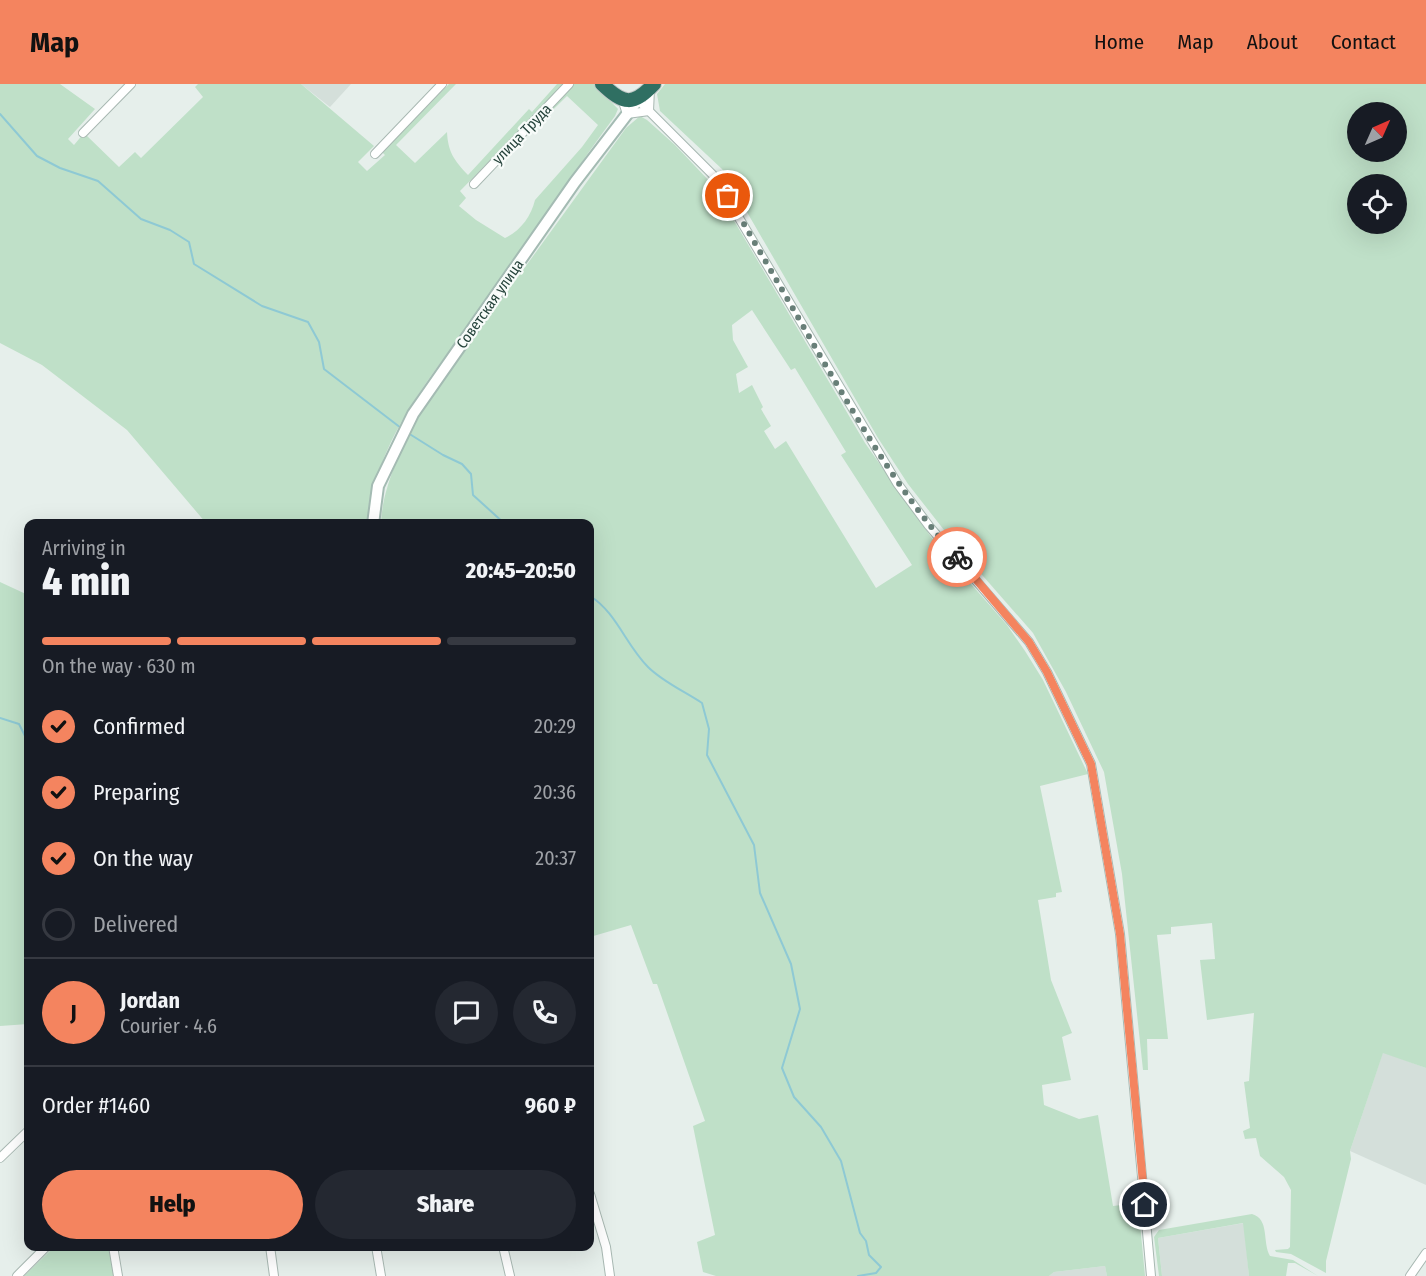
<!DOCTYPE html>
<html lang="en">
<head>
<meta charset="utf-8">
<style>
	body { margin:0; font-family:"Fira Sans Condensed",sans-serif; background:#242831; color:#f1f3f6; height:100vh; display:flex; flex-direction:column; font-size:22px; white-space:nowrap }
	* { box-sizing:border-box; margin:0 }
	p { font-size:20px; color:#9ea1a6 }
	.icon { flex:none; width:33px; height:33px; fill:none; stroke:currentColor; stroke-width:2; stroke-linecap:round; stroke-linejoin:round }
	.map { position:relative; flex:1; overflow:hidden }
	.drawer { position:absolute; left:24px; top:435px; width:570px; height:732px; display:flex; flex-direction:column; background:#171b24; border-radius:12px; box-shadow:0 6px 24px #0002 }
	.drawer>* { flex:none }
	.needle { width:39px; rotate:45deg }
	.controls { position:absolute; left:1347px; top:18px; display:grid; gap:12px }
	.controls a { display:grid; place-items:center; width:60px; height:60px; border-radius:50%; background:#171b24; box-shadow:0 6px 24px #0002; font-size:30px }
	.pin { position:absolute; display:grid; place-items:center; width:51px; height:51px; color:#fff; margin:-26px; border:3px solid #fff; border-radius:50%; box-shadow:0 2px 6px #0007 }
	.courier { position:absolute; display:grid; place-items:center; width:60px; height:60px; margin:-30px; border:4px solid #f4845f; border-radius:50%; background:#fff; color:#222; box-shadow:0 2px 8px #0007 }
	.summary em { font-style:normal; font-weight:800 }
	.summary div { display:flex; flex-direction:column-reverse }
	.summary { display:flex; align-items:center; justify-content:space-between; height:102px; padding:0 18px }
	h1 { font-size:39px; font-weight:800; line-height:45px }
	.bar { display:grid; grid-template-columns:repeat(4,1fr); gap:9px 6px; align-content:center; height:72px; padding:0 18px }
	.bar i { height:8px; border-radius:4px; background:#363941 }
	.bar .current { background:#f4845f }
	.bar p { grid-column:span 4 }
	.line { display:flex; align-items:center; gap:15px; padding:0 18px; border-top:2px solid #363941 }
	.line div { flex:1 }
	.round { display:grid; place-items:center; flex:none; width:63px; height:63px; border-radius:32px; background:#242831 }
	ol { padding:0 18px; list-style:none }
	li { display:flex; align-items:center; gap:18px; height:66px }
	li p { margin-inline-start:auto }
	li .icon { padding:6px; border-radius:50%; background:#f4845f; color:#111; stroke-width:4 }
	li:last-child { color:#9ea1a6 }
	li i { width:33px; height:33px; border:3px solid #363941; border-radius:50% }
	.primary-button { display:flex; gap:12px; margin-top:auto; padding:12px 18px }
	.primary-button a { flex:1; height:69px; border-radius:36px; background:#f4845f; color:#111; font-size:24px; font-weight:800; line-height:69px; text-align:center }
	.primary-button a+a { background:#242831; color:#f1f3f6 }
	header { display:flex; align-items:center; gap:36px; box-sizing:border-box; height:84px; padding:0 30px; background:#f4845f; color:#111 }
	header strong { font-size:28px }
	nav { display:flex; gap:33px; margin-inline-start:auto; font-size:21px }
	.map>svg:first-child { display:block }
</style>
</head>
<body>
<header>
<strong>Map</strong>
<nav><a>Home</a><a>Map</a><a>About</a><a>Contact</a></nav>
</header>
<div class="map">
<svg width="1426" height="1192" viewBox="0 0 1426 1192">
	<rect width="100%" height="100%" fill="#e6efeb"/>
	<!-- built -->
	<g fill="#d4dfda">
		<polygon points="301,0 351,0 330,23"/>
		<polygon points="1383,968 1426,984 1426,1101 1350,1067"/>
		<polygon points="1244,1139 1249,1192 1162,1192 1158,1154"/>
		<polygon points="1105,1182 1107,1192 1049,1192 1054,1188"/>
	</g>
	<!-- green -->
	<g fill="#bfe0c8" fill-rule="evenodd">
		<path d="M0,0H60L95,25L68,55L74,61L84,49L119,83L135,68L141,74L203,13L195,3L198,0H301L374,62L358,78L367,87L385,71L382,68L449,0H456L396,61L415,79L447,48C448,68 454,76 468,91L529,25L532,28L557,0H565L460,107L466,114L459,122L476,136L505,154C520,147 531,133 535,116L582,63L598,41L567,12L508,70L573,0H594L618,25L615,32C574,87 537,145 498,201C447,275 376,346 368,439H206L127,346L42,281L0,259Z"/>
		<path d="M665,0H1426V984L1383,969L1350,1067L1351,1075L1326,1177V1189L1291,1170L1276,1168L1275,1166L1288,1165L1290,1163L1291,1106L1284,1093L1260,1072L1256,1054L1245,1055L1243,1047L1250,1044L1244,998L1249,997L1254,929L1207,936L1200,876L1215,875L1212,839L1171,843V850L1157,851L1168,955H1147L1148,986H1143L1122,790L1104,688L1066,608L1033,549L955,460L908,400L878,354L722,85L660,27L657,10ZM1358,28H1396V68H1358ZM1358,100H1396V140H1358Z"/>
		<path d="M640,32L647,36L675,61L713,101L865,359L936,460L1007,541L1025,567L1043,596L1088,690L1040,702L1062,808L1056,809V813L1038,816L1051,896L1072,949L1062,953L1071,996L1042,1001L1044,1021L1079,1035L1098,1031L1113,1122L1138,1119L1145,1192H1107L1105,1182L1054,1188L1049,1192H716L703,1188L697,1158L715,1151L693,1042L705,1037L657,900H653L631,841L590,853V440H381C382,403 402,365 417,332L626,44ZM752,226L791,286L795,284L846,368L841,371L912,481L876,504L786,357L775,365L764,347L771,342L761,325L763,323L752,301L739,309L736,290L748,283L733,256L732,241Z"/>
		<polygon points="0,498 28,511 28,940 0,942"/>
		<path d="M1252,1130C1270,1135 1262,1158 1270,1172L1293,1176L1318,1192L1295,1179H1288L1286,1192H1249L1243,1139L1158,1154L1162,1192H1159L1154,1153L1159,1146Z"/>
		<polygon points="55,1162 109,1163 114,1192 24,1192"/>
	</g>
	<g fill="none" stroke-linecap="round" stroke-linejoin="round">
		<!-- stream -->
		<g stroke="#8ec9d4" stroke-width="2">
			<polyline points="0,30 37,72 60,84 98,97 141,135 170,146 189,158 194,180 262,222 308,238 319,258 324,285 401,344"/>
			<polyline points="408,349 443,371 462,380 471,390 473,411 505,440"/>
			<path d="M590,512C616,528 626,561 648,583C663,598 684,607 702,619L709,645L707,671L754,761L760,809L791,880L800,925L782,984L794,1013L821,1043L841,1077L860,1149L866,1157L869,1171L881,1183L876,1189L858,1192"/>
			<polyline points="0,634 19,640 28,658"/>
		</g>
		<defs>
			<g id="street">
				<polyline points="622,15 627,30 649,27 650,5"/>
				<polyline points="638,16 714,92 897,399 929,442 1029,558 1047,588 1091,680 1120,850 1151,1192"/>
				<polyline points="83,49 131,0"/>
				<polyline points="375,70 442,0"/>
				<polyline points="474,100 569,0"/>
				<polyline points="0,1074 28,1047"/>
				<polyline points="590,1110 606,1163 610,1192"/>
				<polyline points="113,1162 118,1192"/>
				<polyline points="270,1162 274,1192"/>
				<polyline points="376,1162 381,1192"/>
				<polyline points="503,1162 510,1192"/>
				<polyline points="17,1192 47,1162"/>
				<polyline points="1410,1192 1426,1169"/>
			</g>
			<polyline id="secondary" points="373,440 378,402 413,330 575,98 638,16"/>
			<path id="highway" d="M602,0C624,21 633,22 654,0"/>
		</defs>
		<!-- street casing -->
		<use href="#street" stroke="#a8b8b2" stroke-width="10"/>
		<!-- secondary casing -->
		<use href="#secondary" stroke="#a4bbb3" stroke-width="14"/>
		<!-- highway casing -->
		<use href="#highway" stroke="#c2cac8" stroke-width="16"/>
		<!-- street -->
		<use href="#street" stroke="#fff" stroke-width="8"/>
		<!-- secondary -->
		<use href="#secondary" stroke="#fff" stroke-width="10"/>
		<!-- highway -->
		<use href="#highway" stroke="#2f6f62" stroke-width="14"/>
	</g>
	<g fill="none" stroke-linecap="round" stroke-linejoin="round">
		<!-- done -->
		<path stroke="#687f78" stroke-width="6" stroke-dasharray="0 10.8" d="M728,112C758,165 789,217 819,270C861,341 901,412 957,473"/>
		<!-- route -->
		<polyline stroke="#f4845f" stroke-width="8" points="957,473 1029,558 1047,588 1091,680 1120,850 1145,1121"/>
	</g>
	<g text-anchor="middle" stroke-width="4.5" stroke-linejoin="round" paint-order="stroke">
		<!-- street labels -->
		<g font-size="15" fill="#24423a" stroke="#f7fbf9">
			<text transform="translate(522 50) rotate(-46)" y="5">улица Труда</text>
			<text transform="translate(490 220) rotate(-55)" y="5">Советская улица</text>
		</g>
	</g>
</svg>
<div class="controls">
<a><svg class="needle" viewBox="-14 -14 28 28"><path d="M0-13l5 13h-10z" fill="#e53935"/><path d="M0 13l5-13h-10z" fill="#9ea1a6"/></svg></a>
<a><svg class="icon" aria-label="locate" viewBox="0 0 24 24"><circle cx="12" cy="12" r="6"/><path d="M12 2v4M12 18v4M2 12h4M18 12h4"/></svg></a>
</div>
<div class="pin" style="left:728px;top:112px;background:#ea580c"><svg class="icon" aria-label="bag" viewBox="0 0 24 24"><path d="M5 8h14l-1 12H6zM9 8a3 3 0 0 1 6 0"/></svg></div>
<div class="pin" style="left:1145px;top:1121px;background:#1f2937"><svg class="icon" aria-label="home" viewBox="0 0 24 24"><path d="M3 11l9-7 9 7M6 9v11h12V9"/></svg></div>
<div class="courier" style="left:957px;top:473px"><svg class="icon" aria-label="bike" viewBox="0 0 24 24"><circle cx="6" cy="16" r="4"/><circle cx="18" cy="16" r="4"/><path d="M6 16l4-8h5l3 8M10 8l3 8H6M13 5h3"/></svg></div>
<section class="drawer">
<div class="summary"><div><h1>4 min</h1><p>Arriving in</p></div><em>20:45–20:50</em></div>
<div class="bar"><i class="current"></i><i class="current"></i><i class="current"></i><i></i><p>On the way · 630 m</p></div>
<ol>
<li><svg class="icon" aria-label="check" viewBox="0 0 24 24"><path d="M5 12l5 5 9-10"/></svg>Confirmed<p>20:29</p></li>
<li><svg class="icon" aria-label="check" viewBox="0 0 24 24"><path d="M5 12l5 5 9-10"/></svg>Preparing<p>20:36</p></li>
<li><svg class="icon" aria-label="check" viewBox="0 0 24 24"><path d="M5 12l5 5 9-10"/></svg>On the way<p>20:37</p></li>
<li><i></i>Delivered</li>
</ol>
<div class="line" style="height:108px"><b class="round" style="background:#f4845f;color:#111">J</b><div><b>Jordan</b><p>Courier · 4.6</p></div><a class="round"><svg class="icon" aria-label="chat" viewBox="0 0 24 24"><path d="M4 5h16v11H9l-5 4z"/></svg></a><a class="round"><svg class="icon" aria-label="phone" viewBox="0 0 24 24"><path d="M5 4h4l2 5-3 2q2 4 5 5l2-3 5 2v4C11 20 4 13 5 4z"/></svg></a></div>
<div class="line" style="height:78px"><div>Order #1460</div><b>960 ₽</b></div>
<div class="primary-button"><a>Help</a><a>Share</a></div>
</section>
</div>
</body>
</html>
